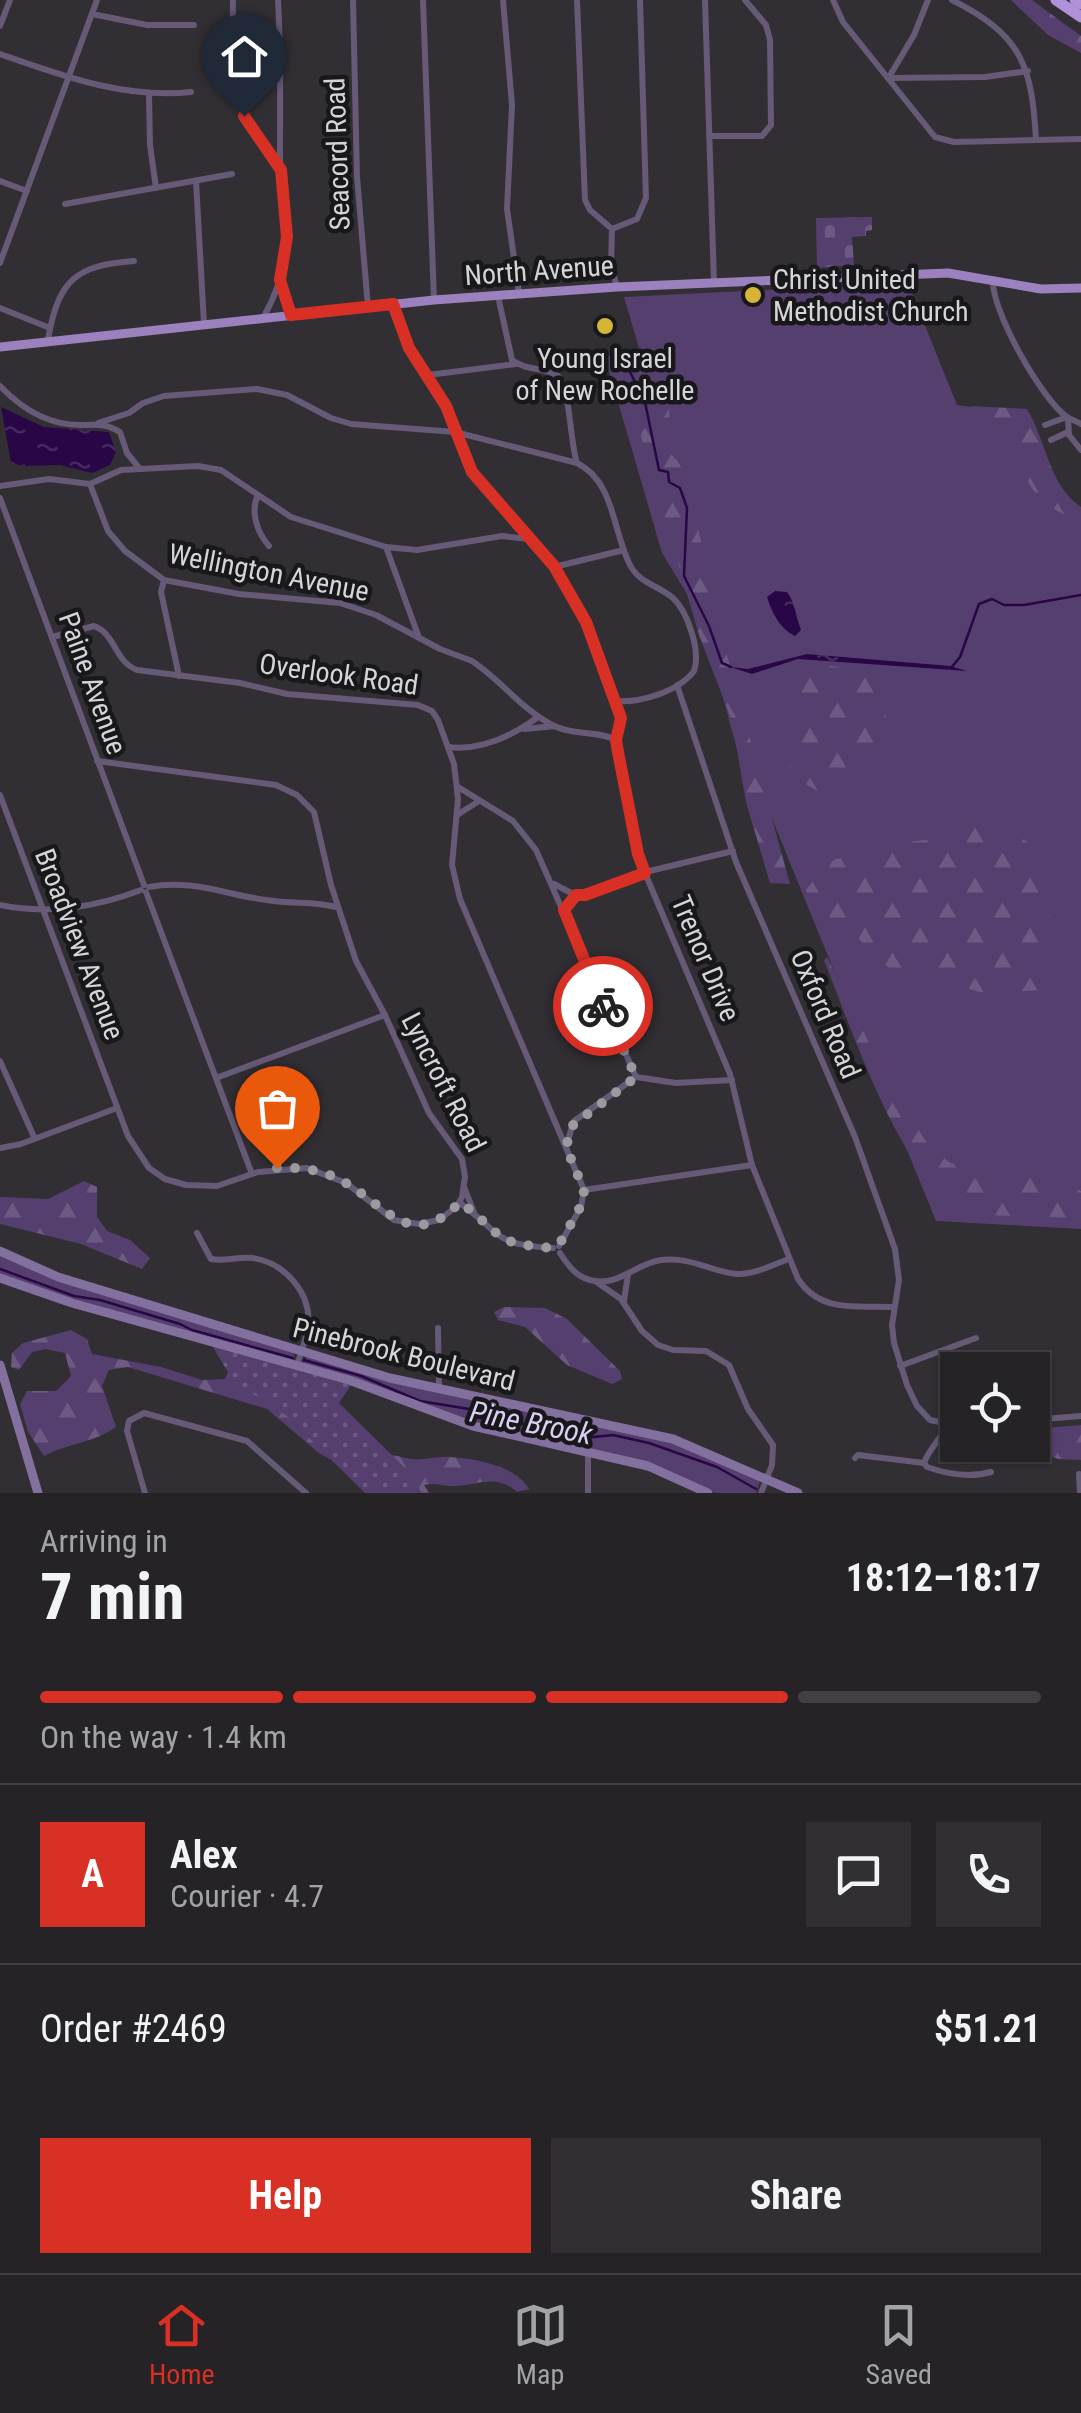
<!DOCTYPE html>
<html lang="en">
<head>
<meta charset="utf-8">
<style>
	body { margin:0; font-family:"Roboto Condensed",sans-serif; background:#312f32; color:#f1f3f6; height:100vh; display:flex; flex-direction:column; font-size:38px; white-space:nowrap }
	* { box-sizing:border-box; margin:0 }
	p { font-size:32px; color:#a3a4a7 }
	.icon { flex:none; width:55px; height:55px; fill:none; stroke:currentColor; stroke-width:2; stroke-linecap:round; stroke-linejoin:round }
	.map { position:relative; height:1493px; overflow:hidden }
	.sheet { display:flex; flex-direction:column; background:#252326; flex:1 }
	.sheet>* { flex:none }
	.buttons { position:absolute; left:940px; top:1352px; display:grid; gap:20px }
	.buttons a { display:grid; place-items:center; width:110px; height:110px; border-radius:0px; background:#252326; box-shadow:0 2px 8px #0004,0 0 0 2px #424043; font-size:50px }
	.pin { position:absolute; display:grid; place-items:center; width:85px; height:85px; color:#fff; margin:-102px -42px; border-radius:50% 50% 50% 0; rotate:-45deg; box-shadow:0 0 10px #0007 }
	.pin .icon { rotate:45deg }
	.courier { position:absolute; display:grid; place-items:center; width:100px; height:100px; margin:-50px; border:8px solid #d93025; border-radius:50%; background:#fff; color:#222; box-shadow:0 2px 12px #0007 }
	.head em { font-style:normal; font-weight:700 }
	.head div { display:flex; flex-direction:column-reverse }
	.head { display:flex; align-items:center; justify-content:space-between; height:170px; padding:0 40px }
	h1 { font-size:65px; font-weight:700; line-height:75px }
	.bar { display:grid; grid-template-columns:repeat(4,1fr); gap:15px 10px; align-content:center; height:120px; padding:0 40px }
	.bar i { height:12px; border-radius:8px; background:#424043 }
	.bar .on { background:#d93025 }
	.bar p { grid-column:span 4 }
	.line { display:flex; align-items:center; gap:25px; padding:0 40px; border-top:2px solid #424043 }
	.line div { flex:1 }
	.round { display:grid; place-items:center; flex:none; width:105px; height:105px; border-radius:0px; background:#312f32 }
	.button { display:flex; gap:20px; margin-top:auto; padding:20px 40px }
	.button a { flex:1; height:115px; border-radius:0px; background:#d93025; color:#fff; font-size:40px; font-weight:700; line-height:115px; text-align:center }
	.button a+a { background:#312f32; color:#f1f3f6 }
	.menu { display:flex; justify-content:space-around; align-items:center; height:140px; border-top:2px solid #424043; background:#252326; font-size:28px; color:#a3a4a7 }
	.menu a { display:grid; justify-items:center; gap:5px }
	.menu .on { color:#d93025 }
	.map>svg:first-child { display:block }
</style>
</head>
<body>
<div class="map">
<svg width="1081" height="1493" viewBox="0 0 1081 1493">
	<defs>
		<pattern id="forest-firs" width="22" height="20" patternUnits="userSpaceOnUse" patternTransform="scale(2.5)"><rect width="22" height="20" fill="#553f6f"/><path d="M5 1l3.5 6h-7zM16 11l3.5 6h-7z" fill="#6d5a83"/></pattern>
		<pattern id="cemetery-stones" width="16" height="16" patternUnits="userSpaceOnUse" patternTransform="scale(2.5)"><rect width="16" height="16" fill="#553f6f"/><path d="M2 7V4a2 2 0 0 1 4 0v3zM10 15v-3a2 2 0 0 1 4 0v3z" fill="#6d5a83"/></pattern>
		<pattern id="park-dots" width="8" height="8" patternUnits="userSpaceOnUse" patternTransform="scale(2.5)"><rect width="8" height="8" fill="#553f6f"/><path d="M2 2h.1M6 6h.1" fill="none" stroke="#6d5a83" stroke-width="1.8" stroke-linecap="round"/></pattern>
		<pattern id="water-ripples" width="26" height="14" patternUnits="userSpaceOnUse" patternTransform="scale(2.5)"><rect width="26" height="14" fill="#290645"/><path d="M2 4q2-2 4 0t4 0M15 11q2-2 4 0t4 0" fill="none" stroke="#47295f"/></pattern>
	</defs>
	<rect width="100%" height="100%" fill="#312f33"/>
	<!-- green -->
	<g fill="#553f6f">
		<polygon points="908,283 957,405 984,409 1044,481 1081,511 1081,1229 936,1221 764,799 748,789 719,683 687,594 662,553 605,357 639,348 624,297"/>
		<path d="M0,1254L45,1276L293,1353L295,1358L290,1361C193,1332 96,1307 0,1276Z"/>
		<polygon points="307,1357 655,1436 691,1448 760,1481 756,1493 716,1493 652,1465 509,1434 302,1363"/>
	</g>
	<!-- forest -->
	<g fill="url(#forest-firs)">
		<polygon points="1011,0 1032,0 1081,36 1081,53 1048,35"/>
		<polygon points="654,360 668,384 670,428 666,449 686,470 717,619 790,884 770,883 746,802 732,721 699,635 630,398 631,362"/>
		<path d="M971,406L1027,409C1046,440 1049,486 1081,507V520C1026,504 1033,480 1003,440C993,428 979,420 971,406Z"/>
		<polygon points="815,663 843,668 873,682 880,692 886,718 878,734 893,747 891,754 858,762 850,783 837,795 818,791 794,778 787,757 792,708 790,694 783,683 799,664"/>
		<path d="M983,823L1012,831L1030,844L1037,857L1038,875L1050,907L1049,991C1028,988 1008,995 987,993C968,992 952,979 934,975C926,974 919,977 911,976C891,975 861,947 854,929L827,936L822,934L806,890L829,861L870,851H891L908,842L949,837Z"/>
		<path d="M827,957L894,1094L928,1144L950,1163L1032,1178L1081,1191V1224C1046,1209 1001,1222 966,1210C904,1190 848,1019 824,960Z"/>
		<polygon points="84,1181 97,1187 97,1217 107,1231 130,1240 150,1258 142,1269 81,1244 0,1224 0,1197 48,1199"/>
		<polygon points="504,1307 545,1308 567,1319 620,1371 622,1379 612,1384 567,1365 525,1327 498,1320 494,1312"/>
		<path d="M71,1330L87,1339L92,1354L161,1367L202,1380L225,1379L229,1370L333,1402L380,1454C392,1454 400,1457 411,1459C423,1461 438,1456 451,1457C477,1459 516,1466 529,1489L517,1492C497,1474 480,1484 456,1486C444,1487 436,1482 424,1485L429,1493H374L355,1473L319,1453L267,1409L128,1367L109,1370L102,1386L116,1427C93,1443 69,1443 44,1456L28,1432L20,1404L27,1391H56L71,1376L65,1353L46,1349L32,1352L19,1370L11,1367L12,1353L23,1343Z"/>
		<polygon points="1081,1425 1081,1460 1058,1459 1022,1445 1032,1445 1033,1429"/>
	</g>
	<!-- cemetery -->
	<polygon fill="url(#cemetery-stones)" points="872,217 872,230 866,231 866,236 852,237 854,265 817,268 816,218"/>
	<!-- park -->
	<polygon fill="url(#park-dots)" points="211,1344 351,1385 339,1403 404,1467 422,1493 365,1493 287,1416 234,1382"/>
	<!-- water -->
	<g fill="url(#water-ripples)">
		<polygon points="1,407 44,427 109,432 116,452 110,465 92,473 60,465 24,466 11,463"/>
		<path d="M775,591L787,592C795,602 796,617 801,630L795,636C780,629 772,613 767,597Z"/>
		<polygon points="807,654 950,666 967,671 798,659 752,674 730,667 748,669"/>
	</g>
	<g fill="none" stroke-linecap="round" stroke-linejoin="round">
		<!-- stream -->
		<g stroke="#290645" stroke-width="2.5">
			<polyline points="629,370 645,402 659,470 668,472 669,482 680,488 687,508 684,576 709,626 722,663 731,667"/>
			<polyline points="951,668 960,657 979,604 992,599 1004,605 1024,605 1081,595"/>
			<polyline points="0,1269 74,1296 100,1300 180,1324 192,1330 293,1358"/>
			<polyline points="304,1360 361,1376 420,1401 481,1411 530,1426 563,1426 593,1437 613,1435 649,1443 717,1467 756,1489"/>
		</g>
		<!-- street -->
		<g stroke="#665a77" stroke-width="6">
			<path d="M233,0C232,80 230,103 280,169"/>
			<polyline points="353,0 357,177 368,307"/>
			<polyline points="423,0 434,300"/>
			<polyline points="503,0 512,105 507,209 519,293"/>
			<polyline points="577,0 585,200 590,210 612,229 611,266 617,287"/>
			<polyline points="705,0 714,283"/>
			<polyline points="833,0 843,22 935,137 954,142 1081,139"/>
			<path d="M952,0C1022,35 1032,66 1036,140"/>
			<polyline points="92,14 147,25 194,25"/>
			<polyline points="0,26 10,0"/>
			<path d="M0,54C63,76 124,99 191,92"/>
			<polyline points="889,77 914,35 928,0"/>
			<polyline points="889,78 985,77 1028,71"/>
			<polyline points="149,95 150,145 156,188"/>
			<polyline points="709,136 762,136 771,125 770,40 766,25 745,0"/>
			<polyline points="0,181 27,191"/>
			<polyline points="196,181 204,324"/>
			<polyline points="65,204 232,174"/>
			<polyline points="612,229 637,219 646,198 640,0"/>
			<polyline points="0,263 97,0"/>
			<path d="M993,280C991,310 1042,400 1067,417C1071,420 1077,421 1081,424"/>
			<polyline points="280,281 291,315"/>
			<path d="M498,296L512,360C526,371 545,367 558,376C570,385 570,444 577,463"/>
			<path d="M393,304L409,348L446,406L472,471L554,567L592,638L621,718L618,752L637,854L730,1074L752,1165L798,1279C821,1314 858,1305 894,1307"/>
			<polyline points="0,308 50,328"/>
			<path d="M263,318C300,253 280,220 280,154C280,102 281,52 278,0"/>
			<path d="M48,340C58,280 76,265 134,261"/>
			<polyline points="428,375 516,364"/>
			<path d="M0,386C22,409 48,425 80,425C97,425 105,423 120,432L127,453L140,469L198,466L221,470L291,517L386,547L417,550L502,536L529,539"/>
			<polyline points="1068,418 1069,435 1081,450"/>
			<path d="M98,423L129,413L143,403L164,396L257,389L287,395L331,418L351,424L455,432L577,463C615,482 612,530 630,565C640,584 658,585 673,598C688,612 701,652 694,671C678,692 640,703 615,701"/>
			<polyline points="1045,425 1067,417"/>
			<polyline points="1051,440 1068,432"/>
			<path d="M90,484L108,531L125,551L164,580L239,594L340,603L376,615L440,649L472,661C502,681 522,710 554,726C574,736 597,730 616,740"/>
			<polyline points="0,486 49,479 90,484 121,470 140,469"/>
			<path d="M258,495C250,512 257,532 269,546"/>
			<polyline points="0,498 144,885"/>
			<polyline points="386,547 418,635"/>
			<polyline points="554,567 624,550"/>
			<polyline points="164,580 161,592 179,676"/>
			<path d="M52,637L94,626C116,634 114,661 137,670L240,683L287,694L418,705L432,711L438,720L454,764L458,799L452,865L460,899L584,1190L581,1207L559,1246"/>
			<polyline points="677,685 736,862 855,1137 895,1249 899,1280 892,1325 894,1343 907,1385 917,1406 930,1420 958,1426"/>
			<polyline points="524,729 555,726"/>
			<path d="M448,747C481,751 512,736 538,717"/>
			<polyline points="458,787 513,821 536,850 636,1077"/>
			<polyline points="0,795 128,1136 149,1168 165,1179 186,1185 217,1186 258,1172 307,1168 346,1183 394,1220 419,1224 439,1220 457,1206 462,1197 465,1177 462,1159 429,1113 385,1015 356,961 331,885 314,812 297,795 276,785 97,761"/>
			<polyline points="457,815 479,801"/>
			<polyline points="554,884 575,895 585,895 637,874 733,851"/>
			<path d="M149,887C193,878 231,897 274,901C295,904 315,901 336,907"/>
			<polyline points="146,892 252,1174"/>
			<path d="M0,905C47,915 97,907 141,890"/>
			<polyline points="0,1061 34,1137"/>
			<polyline points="216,1078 385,1015"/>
			<polyline points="566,1146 574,1121 636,1077 676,1083 732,1080"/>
			<polyline points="0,1148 21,1144 117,1108"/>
			<polyline points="464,1187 474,1212"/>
			<polyline points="584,1190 752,1165"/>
			<path d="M460,1203C504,1235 491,1244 553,1248"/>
			<path d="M197,1233L211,1259C225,1262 238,1256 252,1258C284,1262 312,1293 308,1326C306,1340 301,1353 297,1365"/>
			<path d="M560,1253C569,1267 578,1279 595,1281C620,1285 637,1263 661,1260C694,1257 708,1271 737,1274C754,1275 774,1264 789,1259"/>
			<polyline points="595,1281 621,1299 642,1331 658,1345 673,1350 706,1351 729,1365 748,1409 773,1445 772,1465 761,1493"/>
			<polyline points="624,1301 628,1274"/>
			<polyline points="438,1328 439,1389"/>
			<polyline points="900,1366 976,1338"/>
			<polyline points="1032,1420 1081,1416"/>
			<path d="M947,1425C941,1439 929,1449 924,1463L927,1467C947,1474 970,1478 991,1472"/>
			<polyline points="855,1458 858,1455 924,1463"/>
			<polyline points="1079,1474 1080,1493"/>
			<polyline points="145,1493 127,1431 129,1421 144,1413 247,1441 306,1493"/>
			<polyline points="588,1493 588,1452"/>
		</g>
		<!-- secondary -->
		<g stroke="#84709f" stroke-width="9">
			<polyline points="0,1251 58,1277 390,1378 673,1439 798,1493"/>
			<polyline points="0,1278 72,1303 349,1380 473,1426 648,1466 708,1493"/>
			<polyline points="0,1365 38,1493"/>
		</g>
		<!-- primary -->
		<polyline stroke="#9b81bd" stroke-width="9" points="0,347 434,300 617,287 948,273 1041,289 1081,288"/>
		<!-- highway -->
		<g stroke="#af90d9" stroke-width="11">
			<polyline points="1056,0 1081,17"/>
			<polyline points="1075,0 1081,4"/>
		</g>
	</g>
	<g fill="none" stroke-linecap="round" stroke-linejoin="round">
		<!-- done -->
		<path stroke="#9c9a9e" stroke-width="10" stroke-dasharray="0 18" d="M277,1168C301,1167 325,1170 346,1183C388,1208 412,1252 460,1202C504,1235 492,1244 553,1248L562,1240L583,1202L584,1190L566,1147L572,1126L636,1077L603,1006"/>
		<!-- route -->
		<polyline stroke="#d93025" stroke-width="12" points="244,116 281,170 287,237 280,280 291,315 393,304 409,348 446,406 472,472 554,566 586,622 621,718 616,740 618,752 638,854 645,873 585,895 576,895 564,910 603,1006"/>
	</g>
	<!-- markers -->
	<g fill="#d6b534" stroke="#18181a" stroke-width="4">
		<circle cx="753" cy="295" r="10"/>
		<circle cx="605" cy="326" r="10"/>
	</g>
	<g text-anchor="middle" stroke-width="9" stroke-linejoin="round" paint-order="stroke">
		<!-- street labels -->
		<g font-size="28" fill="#d5d4d7" stroke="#18181a">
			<text transform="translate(337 154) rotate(-92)" y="10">Seacord Road</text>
			<text transform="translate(539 270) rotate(-4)" y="10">North Avenue</text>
			<text transform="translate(269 572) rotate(11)" y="10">Wellington Avenue</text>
			<text transform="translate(339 674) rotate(8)" y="10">Overlook Road</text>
			<text transform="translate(93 683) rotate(70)" y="10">Paine Avenue</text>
			<text transform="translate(80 944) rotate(69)" y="10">Broadview Avenue</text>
			<text transform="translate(706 958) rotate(67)" y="10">Trenor Drive</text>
			<text transform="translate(826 1014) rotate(67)" y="10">Oxford Road</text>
			<text transform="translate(444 1082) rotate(63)" y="10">Lyncroft Road</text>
			<text transform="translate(404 1354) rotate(14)" y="10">Pinebrook Boulevard</text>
		</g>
		<!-- poi labels -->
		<g font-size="28" fill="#d5d4d7" stroke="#18181a" text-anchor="start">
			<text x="773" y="289">Christ United<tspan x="773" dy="32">Methodist Church</tspan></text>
			<text x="605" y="368" text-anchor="middle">Young Israel<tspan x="605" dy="32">of New Rochelle</tspan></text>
		</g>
		<!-- water labels -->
		<g font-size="30" font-style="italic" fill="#dccdf3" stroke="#18181a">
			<text transform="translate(531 1423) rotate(11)" y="10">Pine Brook</text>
		</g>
	</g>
</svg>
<div class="buttons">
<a><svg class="icon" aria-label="locate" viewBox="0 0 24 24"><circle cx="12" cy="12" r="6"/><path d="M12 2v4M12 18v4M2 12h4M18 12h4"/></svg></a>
</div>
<div class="pin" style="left:277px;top:1168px;background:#ea580c"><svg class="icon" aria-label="bag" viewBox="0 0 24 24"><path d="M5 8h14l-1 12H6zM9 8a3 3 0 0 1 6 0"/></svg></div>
<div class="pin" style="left:244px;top:116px;background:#1f2937"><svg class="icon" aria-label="home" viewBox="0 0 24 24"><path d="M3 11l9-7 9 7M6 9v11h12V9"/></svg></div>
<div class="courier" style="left:603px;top:1006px"><svg class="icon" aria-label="bike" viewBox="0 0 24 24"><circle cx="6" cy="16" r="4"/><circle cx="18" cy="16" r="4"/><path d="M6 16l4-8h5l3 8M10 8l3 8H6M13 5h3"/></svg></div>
</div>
<section class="sheet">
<div class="head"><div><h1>7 min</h1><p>Arriving in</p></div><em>18:12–18:17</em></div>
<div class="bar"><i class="on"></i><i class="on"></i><i class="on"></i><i></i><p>On the way · 1.4 km</p></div>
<div class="line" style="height:180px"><b class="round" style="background:#d93025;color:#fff">A</b><div><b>Alex</b><p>Courier · 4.7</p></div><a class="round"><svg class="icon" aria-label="chat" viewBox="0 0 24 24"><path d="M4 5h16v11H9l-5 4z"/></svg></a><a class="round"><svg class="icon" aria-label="phone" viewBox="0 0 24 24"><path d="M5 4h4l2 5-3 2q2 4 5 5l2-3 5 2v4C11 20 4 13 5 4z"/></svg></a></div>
<div class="line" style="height:130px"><div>Order #2469</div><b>$51.21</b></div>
<div class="button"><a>Help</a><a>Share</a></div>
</section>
<nav class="menu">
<a class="on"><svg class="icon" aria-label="home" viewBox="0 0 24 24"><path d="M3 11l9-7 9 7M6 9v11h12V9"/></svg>Home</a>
<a><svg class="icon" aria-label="map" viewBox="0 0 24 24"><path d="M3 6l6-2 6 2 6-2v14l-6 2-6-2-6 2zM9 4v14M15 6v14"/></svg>Map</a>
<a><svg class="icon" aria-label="saved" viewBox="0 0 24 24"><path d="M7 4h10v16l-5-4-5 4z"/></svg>Saved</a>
</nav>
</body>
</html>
